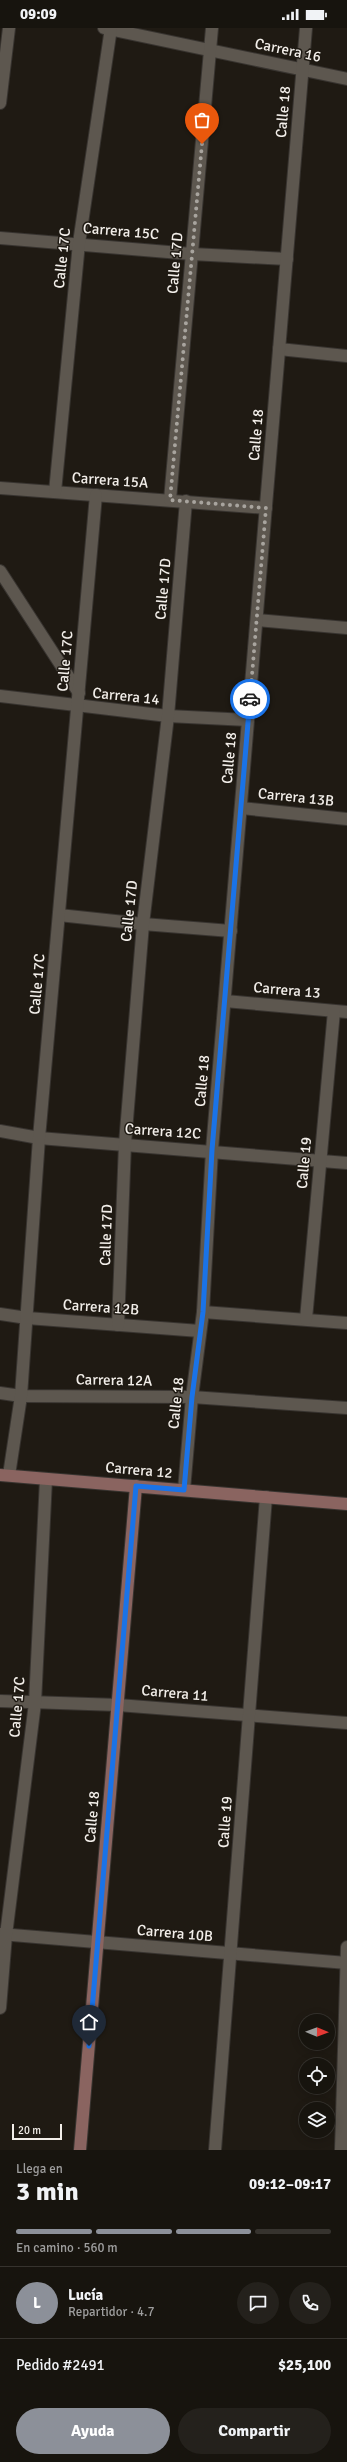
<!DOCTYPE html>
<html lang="es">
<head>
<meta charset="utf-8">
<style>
	body { margin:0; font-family:Signika,sans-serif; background:#24211c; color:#f1f3f6; height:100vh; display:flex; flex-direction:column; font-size:15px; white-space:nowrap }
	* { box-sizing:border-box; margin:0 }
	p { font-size:13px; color:#9e9e9e }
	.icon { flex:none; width:22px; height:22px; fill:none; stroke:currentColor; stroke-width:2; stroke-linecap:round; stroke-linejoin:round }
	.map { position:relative; height:2122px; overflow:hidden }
	.sheet { display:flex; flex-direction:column; background:#17140e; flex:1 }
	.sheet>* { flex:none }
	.needle { width:26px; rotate:91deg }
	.fabs { position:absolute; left:299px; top:1986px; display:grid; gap:8px }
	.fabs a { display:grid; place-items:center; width:36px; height:36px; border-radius:50%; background:#17140e; box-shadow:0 2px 10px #0003,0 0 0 1px #36332e; font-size:20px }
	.scale { position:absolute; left:12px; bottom:10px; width:50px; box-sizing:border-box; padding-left:4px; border:2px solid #f2eee9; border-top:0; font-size:11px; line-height:14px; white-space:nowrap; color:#f2eee9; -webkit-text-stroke:3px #1f1a13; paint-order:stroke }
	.pin { position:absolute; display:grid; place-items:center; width:34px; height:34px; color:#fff; margin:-41px -17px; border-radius:50% 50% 50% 0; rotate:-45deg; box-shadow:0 0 4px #0007 }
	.pin .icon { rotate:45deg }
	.courier { position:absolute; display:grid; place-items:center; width:40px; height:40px; margin:-20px; border:3px solid #1a73e8; border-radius:50%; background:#fff; color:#222; box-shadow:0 1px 5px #0007 }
	.summary em { font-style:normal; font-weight:700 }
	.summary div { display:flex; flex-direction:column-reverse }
	.summary { display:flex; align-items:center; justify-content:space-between; height:68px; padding:0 16px }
	h1 { font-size:26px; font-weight:700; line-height:30px }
	.bar { display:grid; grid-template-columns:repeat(4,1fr); gap:6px 4px; align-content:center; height:48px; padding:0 16px }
	.bar i { height:5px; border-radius:3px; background:#36332e }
	.bar .on { background:#8c9099 }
	.bar p { grid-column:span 4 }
	.line { display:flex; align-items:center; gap:10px; padding:0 16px; border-top:1px solid #36332e }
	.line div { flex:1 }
	.round { display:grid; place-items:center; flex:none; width:42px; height:42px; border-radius:21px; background:#24211c }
	.cta { display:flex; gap:8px; margin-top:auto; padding:8px 16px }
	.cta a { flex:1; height:46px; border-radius:24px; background:#8c9099; color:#fff; font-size:16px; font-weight:700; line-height:46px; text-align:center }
	.cta a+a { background:#24211c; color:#f1f3f6 }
	.status { display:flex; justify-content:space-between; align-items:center; height:28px; padding:0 20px; background:#17140e; direction:ltr }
	.status svg { height:11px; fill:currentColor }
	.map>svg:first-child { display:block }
</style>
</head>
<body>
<div class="status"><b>09:09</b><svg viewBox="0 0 49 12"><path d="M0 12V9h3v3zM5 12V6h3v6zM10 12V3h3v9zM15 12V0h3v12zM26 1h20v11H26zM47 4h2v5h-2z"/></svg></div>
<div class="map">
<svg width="347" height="2122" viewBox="0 0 347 2122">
	<rect width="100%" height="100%" fill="#1f1a13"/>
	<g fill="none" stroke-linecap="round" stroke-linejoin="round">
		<defs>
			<g id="street">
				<polyline points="104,0 347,51"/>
				<polyline points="0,75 9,0"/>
				<polyline points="0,210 192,226 287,231"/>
				<polyline points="279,321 347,328"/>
				<polyline points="0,460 266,480"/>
				<polyline points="55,464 79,215 111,0"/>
				<polyline points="170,472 212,0"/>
				<polyline points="0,543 79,665"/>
				<polyline points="257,592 347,600"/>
				<polyline points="0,668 168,688 248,692"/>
				<polyline points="241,780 347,791"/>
				<polyline points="59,887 143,896 231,903"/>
				<polyline points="225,973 347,984"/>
				<polyline points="0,1103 39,1110 347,1135"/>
				<polyline points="203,1284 347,1295"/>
				<polyline points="0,1286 27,1290 200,1303"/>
				<polyline points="306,1291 334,983"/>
				<polyline points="118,1297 125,1116 143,896 168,688 186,473"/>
				<polyline points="0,1365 21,1368 192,1369 347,1380"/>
				<polyline points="9,1447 21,1368 39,1110 96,467"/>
				<polyline points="184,1462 192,1369 203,1284 212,1122 306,0"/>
				<polyline points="0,1673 118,1677 347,1695"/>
				<polyline points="0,1906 347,1935"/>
				<polyline points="0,1980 6,1907 35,1675 46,1451"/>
				<polyline points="215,2122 266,1469"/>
				<polyline points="341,2122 347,1919"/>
			</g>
			<g id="secondary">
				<polyline points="0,1447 347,1476"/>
				<polyline points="80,2122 136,1458"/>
			</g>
		</defs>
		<!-- street casing -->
		<use href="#street" stroke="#383430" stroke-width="14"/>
		<!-- secondary casing -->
		<use href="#secondary" stroke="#383430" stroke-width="14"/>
		<!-- street -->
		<use href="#street" stroke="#5d574f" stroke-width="12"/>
		<!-- secondary -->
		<use href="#secondary" stroke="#8a6460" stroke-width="12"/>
	</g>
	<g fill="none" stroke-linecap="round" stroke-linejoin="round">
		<!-- done -->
		<polyline stroke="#a8a49e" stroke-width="4" stroke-dasharray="0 7.2" points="202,116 170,472 266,480 250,671"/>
		<!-- route -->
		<polyline stroke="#1a73e8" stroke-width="5" points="89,2018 136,1458 184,1462 192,1369 203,1284 212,1122 250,671"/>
	</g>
	<g text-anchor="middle" stroke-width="3" stroke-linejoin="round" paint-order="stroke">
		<!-- street labels -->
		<g font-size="15" fill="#f2eee9" stroke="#1f1a13">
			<text transform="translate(288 22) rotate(12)" y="5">Carrera 16</text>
			<text transform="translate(283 84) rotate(-85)" y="5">Calle 18</text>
			<text transform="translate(121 203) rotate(5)" y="5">Carrera 15C</text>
			<text transform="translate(62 230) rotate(-84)" y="5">Calle 17C</text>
			<text transform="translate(175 235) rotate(-85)" y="5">Calle 17D</text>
			<text transform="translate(256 407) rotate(-85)" y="5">Calle 18</text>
			<text transform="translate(110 452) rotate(4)" y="5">Carrera 15A</text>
			<text transform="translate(163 561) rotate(-85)" y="5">Calle 17D</text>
			<text transform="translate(65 633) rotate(-85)" y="5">Calle 17C</text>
			<text transform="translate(126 668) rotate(6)" y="5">Carrera 14</text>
			<text transform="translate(229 730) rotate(-85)" y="5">Calle 18</text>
			<text transform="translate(296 769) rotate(6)" y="5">Carrera 13B</text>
			<text transform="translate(129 883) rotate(-84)" y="5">Calle 17D</text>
			<text transform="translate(37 956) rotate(-85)" y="5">Calle 17C</text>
			<text transform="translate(287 962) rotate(5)" y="5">Carrera 13</text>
			<text transform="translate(202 1053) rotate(-85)" y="5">Calle 18</text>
			<text transform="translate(163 1103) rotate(4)" y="5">Carrera 12C</text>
			<text transform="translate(304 1135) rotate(-85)" y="5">Calle 19</text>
			<text transform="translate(106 1207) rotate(-88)" y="5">Calle 17D</text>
			<text transform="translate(101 1279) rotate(4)" y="5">Carrera 12B</text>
			<text transform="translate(114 1352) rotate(1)" y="5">Carrera 12A</text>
			<text transform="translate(176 1375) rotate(-84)" y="5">Calle 18</text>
			<text transform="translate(139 1442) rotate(5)" y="5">Carrera 12</text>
			<text transform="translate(175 1665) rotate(5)" y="5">Carrera 11</text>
			<text transform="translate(17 1679) rotate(-85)" y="5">Calle 17C</text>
			<text transform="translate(92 1789) rotate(-85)" y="5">Calle 18</text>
			<text transform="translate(225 1794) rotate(-86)" y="5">Calle 19</text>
			<text transform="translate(175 1905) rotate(5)" y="5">Carrera 10B</text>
		</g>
	</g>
</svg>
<div class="fabs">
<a><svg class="needle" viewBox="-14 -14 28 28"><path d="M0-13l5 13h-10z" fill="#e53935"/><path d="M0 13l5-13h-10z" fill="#9e9e9e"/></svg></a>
<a><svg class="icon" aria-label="locate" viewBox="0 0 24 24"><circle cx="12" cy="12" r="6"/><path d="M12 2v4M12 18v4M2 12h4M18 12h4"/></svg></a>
<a><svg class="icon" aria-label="layers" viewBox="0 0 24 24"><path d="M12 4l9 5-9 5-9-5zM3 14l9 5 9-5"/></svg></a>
</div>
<div class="scale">20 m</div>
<div class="pin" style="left:202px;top:116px;background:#ea580c"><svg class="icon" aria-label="bag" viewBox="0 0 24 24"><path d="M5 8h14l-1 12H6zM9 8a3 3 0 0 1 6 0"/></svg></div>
<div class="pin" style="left:89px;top:2018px;background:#1f2937"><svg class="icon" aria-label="home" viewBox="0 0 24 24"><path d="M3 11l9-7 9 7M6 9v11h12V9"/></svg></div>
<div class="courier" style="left:250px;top:671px"><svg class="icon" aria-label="car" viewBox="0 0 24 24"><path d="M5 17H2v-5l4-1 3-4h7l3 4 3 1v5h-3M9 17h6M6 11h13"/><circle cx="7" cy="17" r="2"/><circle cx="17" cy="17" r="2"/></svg></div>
</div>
<section class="sheet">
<div class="summary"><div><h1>3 min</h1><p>Llega en</p></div><em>09:12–09:17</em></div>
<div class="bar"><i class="on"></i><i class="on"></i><i class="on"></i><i></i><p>En camino · 560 m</p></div>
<div class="line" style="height:72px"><b class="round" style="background:#8c9099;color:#fff">L</b><div><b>Lucía</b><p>Repartidor · 4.7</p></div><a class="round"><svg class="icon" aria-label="chat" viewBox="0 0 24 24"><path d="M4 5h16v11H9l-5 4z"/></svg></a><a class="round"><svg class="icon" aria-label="phone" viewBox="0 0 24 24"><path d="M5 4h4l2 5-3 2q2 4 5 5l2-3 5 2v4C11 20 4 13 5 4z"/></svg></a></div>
<div class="line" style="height:52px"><div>Pedido #2491</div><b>$25,100</b></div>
<div class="cta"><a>Ayuda</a><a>Compartir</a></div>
</section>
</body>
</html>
